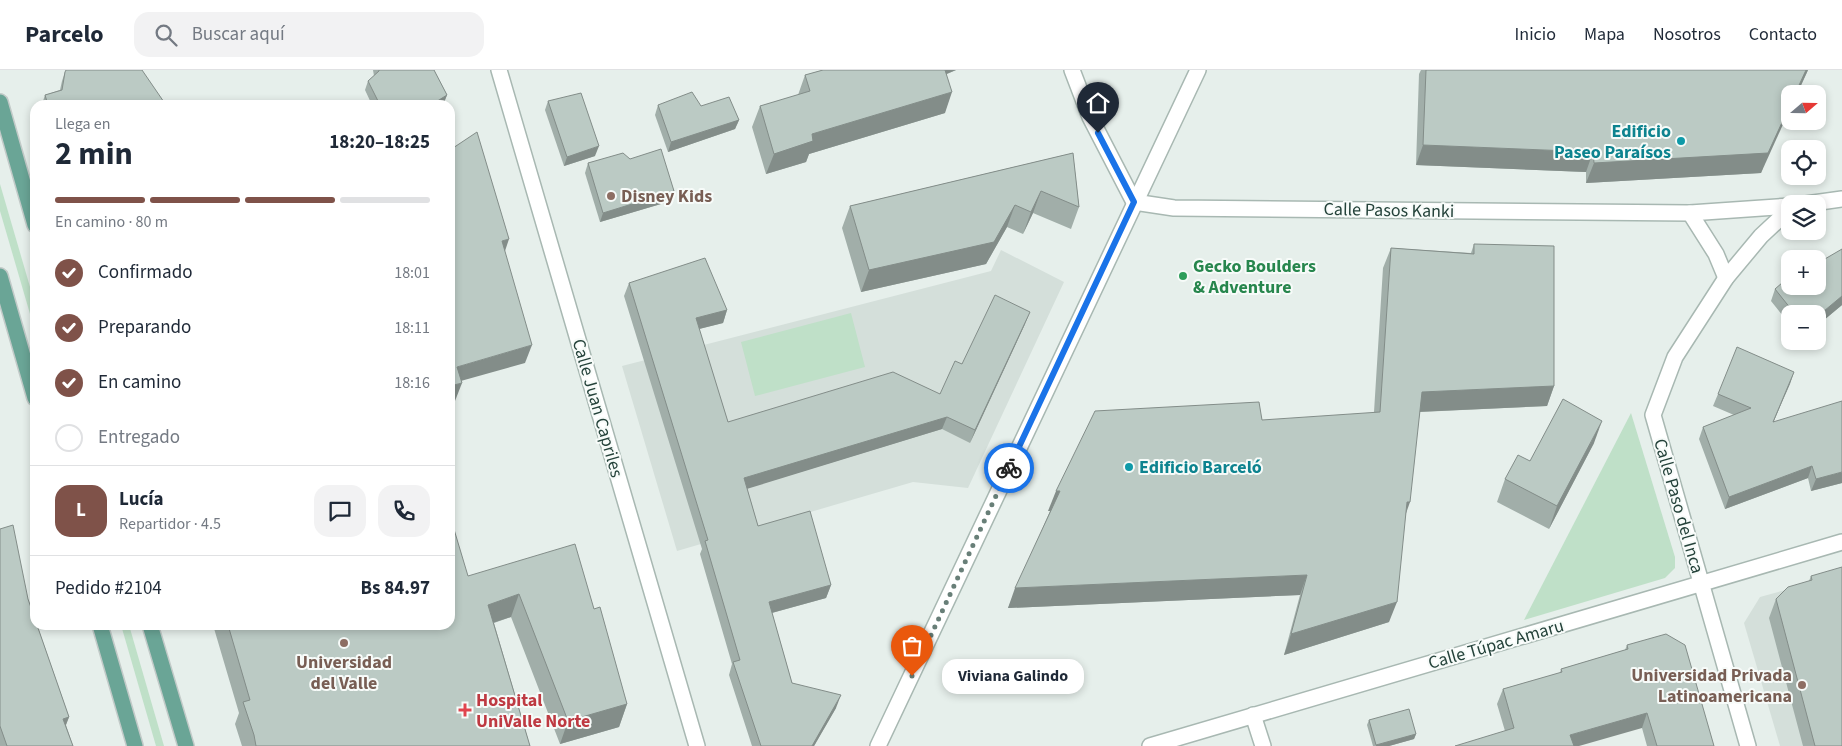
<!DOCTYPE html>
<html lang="es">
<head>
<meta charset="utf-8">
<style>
	body { margin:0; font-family:"Source Sans 3",sans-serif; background:#f2f2f3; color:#1f2937; height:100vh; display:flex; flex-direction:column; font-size:19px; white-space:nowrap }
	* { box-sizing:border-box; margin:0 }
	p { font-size:16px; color:#747a83 }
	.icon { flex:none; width:28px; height:28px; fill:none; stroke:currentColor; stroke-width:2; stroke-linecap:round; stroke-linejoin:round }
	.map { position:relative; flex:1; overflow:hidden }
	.details { position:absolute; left:30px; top:30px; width:425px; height:530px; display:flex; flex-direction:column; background:#fff; border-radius:15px; box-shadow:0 2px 8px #0003 }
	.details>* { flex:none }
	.needle { width:32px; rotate:70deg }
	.controls { position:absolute; left:1781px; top:15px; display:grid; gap:10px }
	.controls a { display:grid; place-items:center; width:45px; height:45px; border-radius:10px; background:#fff; box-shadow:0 2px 8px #0003; font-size:25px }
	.pin { position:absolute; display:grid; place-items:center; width:42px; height:42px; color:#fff; margin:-51px -21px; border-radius:50% 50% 50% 0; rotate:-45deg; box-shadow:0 0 5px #0007 }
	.pin .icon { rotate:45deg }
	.courier { position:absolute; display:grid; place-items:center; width:50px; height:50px; margin:-25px; border:4px solid #1a73e8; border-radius:50%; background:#fff; color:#222; box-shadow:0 1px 6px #0007 }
	.bubble { position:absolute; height:35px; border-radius:15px; background:#fff; box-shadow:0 2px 8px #0003; font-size:16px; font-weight:700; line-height:35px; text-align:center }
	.summary em { font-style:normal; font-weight:700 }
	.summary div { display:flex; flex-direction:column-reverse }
	.summary { display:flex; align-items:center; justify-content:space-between; height:85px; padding:0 25px }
	h1 { font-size:32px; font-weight:700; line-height:38px }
	.bar { display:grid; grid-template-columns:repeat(4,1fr); gap:8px 5px; align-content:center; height:60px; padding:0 25px }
	.bar i { height:6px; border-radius:4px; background:#e0e1e3 }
	.bar .selected { background:#7f5249 }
	.bar p { grid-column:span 4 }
	.line { display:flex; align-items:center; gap:12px; padding:0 25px; border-top:1px solid #e0e1e3 }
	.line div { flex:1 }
	.round { display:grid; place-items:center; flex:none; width:52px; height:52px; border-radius:15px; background:#f2f2f3 }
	ol { padding:0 25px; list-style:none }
	li { display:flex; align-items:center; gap:15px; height:55px }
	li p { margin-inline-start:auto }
	li .icon { padding:5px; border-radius:50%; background:#7f5249; color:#fff; stroke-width:4 }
	li:last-child { color:#747a83 }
	li i { width:28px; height:28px; border:2px solid #e0e1e3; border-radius:50% }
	header { display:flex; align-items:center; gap:30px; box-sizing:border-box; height:70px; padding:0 25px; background:#fff; border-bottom:1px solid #e0e1e3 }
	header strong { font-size:24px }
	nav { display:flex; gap:28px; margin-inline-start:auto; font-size:18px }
	.search { width:350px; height:45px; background:#f2f2f3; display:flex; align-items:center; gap:12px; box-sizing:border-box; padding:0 18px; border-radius:15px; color:#747a83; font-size:19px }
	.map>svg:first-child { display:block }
</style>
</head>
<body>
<header>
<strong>Parcelo</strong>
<div class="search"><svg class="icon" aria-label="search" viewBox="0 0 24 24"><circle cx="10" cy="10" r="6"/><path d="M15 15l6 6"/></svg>Buscar aquí</div>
<nav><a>Inicio</a><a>Mapa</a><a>Nosotros</a><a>Contacto</a></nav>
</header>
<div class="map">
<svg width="1842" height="676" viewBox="0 0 1842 676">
	<rect width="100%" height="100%" fill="#e6efeb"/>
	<!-- built -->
	<g fill="#d4dfda">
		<polygon points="1001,180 1064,212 968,418 913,412 677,481 622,296 991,201"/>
		<polygon points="1842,504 1842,676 1780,676 1744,553 1760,527"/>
	</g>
	<!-- green -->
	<g fill="#bfe0c8">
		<polygon points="0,114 35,234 35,261 0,141"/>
		<polygon points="851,243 865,297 755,326 741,272"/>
		<polygon points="1631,343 1675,487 1675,498 1665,508 1524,550"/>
		<polygon points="121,555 129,555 164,676 156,676"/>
	</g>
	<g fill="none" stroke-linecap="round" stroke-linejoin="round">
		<defs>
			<g id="minor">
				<polyline points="499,0 697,676"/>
				<polyline points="1072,0 1090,47 1134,132 1174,138 1690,143 1790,136"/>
				<polyline points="1806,134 1842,129"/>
				<polyline points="1690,143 1716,184 1726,208"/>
				<polyline points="1253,645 1263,676"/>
				<polyline points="878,676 1198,0"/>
				<polyline points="1150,676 1842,472"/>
				<polyline points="1748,676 1653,345 1675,287 1726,208 1761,166 1790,139"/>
			</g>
			<g id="major">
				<polyline points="0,32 35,155"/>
				<polyline points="0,206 35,328"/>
				<polyline points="100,555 135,676"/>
				<polyline points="150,555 186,676"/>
			</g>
		</defs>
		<!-- minor casing -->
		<use href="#minor" stroke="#a8b8b2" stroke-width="18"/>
		<!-- major casing -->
		<use href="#major" stroke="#c2cac8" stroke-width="18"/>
		<!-- minor -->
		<use href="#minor" stroke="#fff" stroke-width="15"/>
		<!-- major -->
		<use href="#major" stroke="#6aa596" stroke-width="15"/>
	</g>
	<!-- wall -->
	<g fill="#a1aea9">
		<polygon points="373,0 434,0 447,25 443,35 372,35 365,20 368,11 374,6"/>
		<polygon points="823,0 956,0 947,4 945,43 809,84 806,92 766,104 752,57 760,36 798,25 805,5"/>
		<polygon points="1421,0 1808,0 1797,24 1790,24 1761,103 1586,113 1586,102 1416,95 1419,4"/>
		<polygon points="65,2 166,35 42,35 42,34 45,25 60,20 62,11"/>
		<polygon points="548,31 595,86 564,96 545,40"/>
		<polygon points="658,35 701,36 739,50 735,59 668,82 655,45"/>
		<polygon points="1073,83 1079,137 1071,159 1033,143 1023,164 1007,157 986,194 861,222 842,158 850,136"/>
		<polygon points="630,89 674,121 671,131 600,152 585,103 588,93"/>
		<polygon points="1474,174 1554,316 1547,336 1420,342 1389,552 1284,585 1300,525 1008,538 1050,441 1048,441 1374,342 1383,198 1391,178 1471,183"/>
		<polygon points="1842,179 1842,235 1818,255 1818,244 1790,244 1790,255 1771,231 1775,219 1790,216"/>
		<polygon points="629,213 727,240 723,253 699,259 728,352 940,324 962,294 1025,254 970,373 942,359 747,418 758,456 831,515 826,528 772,543 792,613 836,638 814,676 752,676 729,605 732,594 700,484 702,479 624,226"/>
		<polygon points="1794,302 1774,351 1842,413 1811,421 1808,408 1725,439 1699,369 1703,357 1734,345 1713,336 1718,324"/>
		<polygon points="1594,373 1549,459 1497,432 1505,409 1530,391"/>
		<polygon points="0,459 28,529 69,647 66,655 73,676 0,676"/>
		<polygon points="468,506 594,539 627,634 619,657 560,674 511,547 494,553 530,676 242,676 235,654 239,643 213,555 450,555"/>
		<polygon points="1811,506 1842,676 1803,676 1769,548 1776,529 1809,511"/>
		<polygon points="1627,575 1714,676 1647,676 1642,658 1505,661 1497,634 1503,619 1560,603 1561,599 1625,580"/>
		<polygon points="1369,650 1416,664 1414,669 1389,676 1373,676 1367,655"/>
	</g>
	<!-- shaded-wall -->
	<g fill="#838d89">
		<polygon points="938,0 956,0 934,9"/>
		<polygon points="1806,0 1808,0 1797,24 1795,24"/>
		<polygon points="952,22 945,43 809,84 806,92 766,104 774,84 812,64"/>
		<polygon points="447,25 443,35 431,35"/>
		<polygon points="1790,35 1790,39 1761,103 1586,113 1594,93"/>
		<polygon points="739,50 735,59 668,82 671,72"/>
		<polygon points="1423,75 1593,82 1586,102 1416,95"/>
		<polygon points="599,76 595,86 564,96 567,87"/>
		<polygon points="674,121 671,131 600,152 603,143"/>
		<polygon points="1041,121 1033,143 1023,164 1031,142"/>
		<polygon points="1015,135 1007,157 986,194 861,222 869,200"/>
		<polygon points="509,169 503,187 502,171"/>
		<polygon points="1842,226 1842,235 1818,255 1818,246"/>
		<polygon points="727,240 723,253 691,261 696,248"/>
		<polygon points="1030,242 1025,254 970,373 975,360"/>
		<polygon points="532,275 525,293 450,314 457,297"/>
		<polygon points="1794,302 1790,314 1768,364 1773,352"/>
		<polygon points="462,313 455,331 450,333 450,316"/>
		<polygon points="1554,316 1547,336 1415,342 1422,322"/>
		<polygon points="947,347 942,359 740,421 744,408"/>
		<polygon points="1602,351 1594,373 1549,459 1557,436"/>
		<polygon points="1812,396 1808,408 1725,439 1729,427"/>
		<polygon points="1842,402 1842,413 1811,421 1816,409"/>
		<polygon points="1056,421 1060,421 1052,441 1048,441"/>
		<polygon points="1407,432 1410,432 1403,452"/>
		<polygon points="1307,505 1300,525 1008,538 1015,518"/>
		<polygon points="831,515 826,528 764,545 769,532"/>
		<polygon points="519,524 511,547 480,557 488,535"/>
		<polygon points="1397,532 1389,552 1284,585 1291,564"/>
		<polygon points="841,625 836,638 814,676 812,676"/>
		<polygon points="627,634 619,657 560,674 568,651"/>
		<polygon points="1647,643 1642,658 1579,676 1566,676 1570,665"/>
		<polygon points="69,647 65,657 63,649"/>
		<polygon points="1416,664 1414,669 1389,676 1376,676 1376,675"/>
	</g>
	<!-- building -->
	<g fill="#bbcac4" stroke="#838d89">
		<polygon points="66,0 142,0 166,35 48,35 45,25 62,20 65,2"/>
		<polygon points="379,0 434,0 447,25 431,35 380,35 368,11 379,1"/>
		<polygon points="823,0 945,0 952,22 812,64 813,71 774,84 760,36 810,21 805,5"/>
		<polygon points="1426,0 1806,0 1795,24 1790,24 1790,35 1768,83 1594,93 1593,82 1423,75"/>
		<polygon points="692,22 701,36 729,27 739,50 671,72 658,35"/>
		<polygon points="581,23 599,76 567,87 548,31"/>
		<polygon points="477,62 509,169 502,171 532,275 457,297 462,313 450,316 450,80"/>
		<polygon points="661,79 674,121 603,143 588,93 623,83 630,89"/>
		<polygon points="1073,83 1079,137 1041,121 1031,142 1015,135 994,172 869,200 850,136"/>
		<polygon points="1474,174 1554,176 1554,316 1422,322 1410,432 1407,432 1397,532 1291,564 1307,505 1015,518 1060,421 1056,421 1095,341 1259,332 1262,350 1380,342 1391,178 1474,184"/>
		<polygon points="1842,179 1842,226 1818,246 1818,244 1795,244 1775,219 1790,206 1790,216 1818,216 1818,193"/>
		<polygon points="705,188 727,240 696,248 728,352 893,302 940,324 955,291 962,294 995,225 1030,242 975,360 947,347 744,408 758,456 810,441 831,515 769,532 792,613 841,625 812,676 761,676 733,592 740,590 705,471 708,470 629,213"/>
		<polygon points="1737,277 1794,302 1773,352 1842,331 1842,402 1816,409 1812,396 1729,427 1703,357 1751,338 1718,324"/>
		<polygon points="1563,329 1602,351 1557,436 1505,409 1518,385 1530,391"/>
		<polygon points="450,446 468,506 575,474 594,539 600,537 627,634 568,651 519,524 488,535 530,676 256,676 254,665 243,632 250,630 228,555 450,555"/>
		<polygon points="13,455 28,529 35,549 35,555 37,555 69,647 63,649 73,676 7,676 0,656 0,459"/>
		<polygon points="1842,497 1842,676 1815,676 1776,529 1788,517 1812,510 1811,506"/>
		<polygon points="1666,564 1685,575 1714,676 1657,676 1647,643 1570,665 1574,676 1455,676 1514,658 1503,619 1562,602 1561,599 1628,579 1627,575"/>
		<polygon points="1409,639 1416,664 1376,675 1369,650"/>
	</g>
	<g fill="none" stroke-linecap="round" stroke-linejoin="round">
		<!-- done -->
		<polyline stroke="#687f78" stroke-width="5" stroke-dasharray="0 9" points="912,606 1009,398"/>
		<!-- route -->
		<polyline stroke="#1a73e8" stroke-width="6" points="1009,398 1134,132 1098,63"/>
	</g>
	<!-- markers -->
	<g fill="#0f9aa8" stroke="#f7fbf9" stroke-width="2">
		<circle cx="1681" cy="71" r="5"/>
		<circle cx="1129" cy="397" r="5"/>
	</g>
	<g fill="#8d6e63" stroke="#f7fbf9" stroke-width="2">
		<circle cx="611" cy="126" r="5"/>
		<circle cx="344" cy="573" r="5"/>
		<circle cx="1802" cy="615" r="5"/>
	</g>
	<circle fill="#2e9e5b" stroke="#f7fbf9" stroke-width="2" cx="1183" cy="206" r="5"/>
	<path fill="#e0444e" stroke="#f7fbf9" stroke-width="2" d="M462.5 632.5h5v5h5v5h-5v5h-5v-5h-5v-5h5z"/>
	<g text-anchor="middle" stroke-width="4" stroke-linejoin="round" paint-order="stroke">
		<!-- culture labels -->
		<g font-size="18" font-weight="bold" fill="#0d838f" stroke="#f7fbf9" text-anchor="end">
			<text x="1671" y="67">Edificio<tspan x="1671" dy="21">Paseo Paraísos</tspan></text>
			<text x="1139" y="403" text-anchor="start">Edificio Barceló</text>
		</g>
		<!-- education labels -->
		<g font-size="18" font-weight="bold" fill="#785e54" stroke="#f7fbf9" text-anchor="start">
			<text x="621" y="132">Disney Kids</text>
			<text x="344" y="598" text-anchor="middle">Universidad<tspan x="344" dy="21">del Valle</tspan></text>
			<text x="1792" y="611" text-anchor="end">Universidad Privada<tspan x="1792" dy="21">Latinoamericana</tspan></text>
		</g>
		<!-- street labels -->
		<g font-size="18" fill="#24423a" stroke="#f7fbf9">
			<text transform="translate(1389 140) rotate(1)" y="6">Calle Pasos Kanki</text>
			<text transform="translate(598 338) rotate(74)" y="6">Calle Juan Capriles</text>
			<text transform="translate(1679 436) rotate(74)" y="6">Calle Paso del Inca</text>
			<text transform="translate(1496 574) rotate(-16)" y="6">Calle Túpac Amaru</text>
		</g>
		<!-- leisure labels -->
		<g font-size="18" font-weight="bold" fill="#27864d" stroke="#f7fbf9" text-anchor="start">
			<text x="1193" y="202">Gecko Boulders<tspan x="1193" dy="21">&amp; Adventure</tspan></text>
		</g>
		<!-- health labels -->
		<g font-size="18" font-weight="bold" fill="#be3a42" stroke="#f7fbf9" text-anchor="start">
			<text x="476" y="636">Hospital<tspan x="476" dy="21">UniValle Norte</tspan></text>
		</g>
	</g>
</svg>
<div class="controls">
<a><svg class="needle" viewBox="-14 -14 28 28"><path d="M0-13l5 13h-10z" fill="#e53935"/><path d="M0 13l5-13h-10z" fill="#747a83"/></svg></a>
<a><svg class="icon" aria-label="locate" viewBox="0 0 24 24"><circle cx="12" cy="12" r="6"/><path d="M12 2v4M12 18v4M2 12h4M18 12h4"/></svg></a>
<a><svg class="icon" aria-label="layers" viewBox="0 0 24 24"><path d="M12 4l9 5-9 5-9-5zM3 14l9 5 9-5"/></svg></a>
<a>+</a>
<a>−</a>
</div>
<div class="pin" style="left:912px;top:606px;background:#ea580c"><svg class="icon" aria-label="bag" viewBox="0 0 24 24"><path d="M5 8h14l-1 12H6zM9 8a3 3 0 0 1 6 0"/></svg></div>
<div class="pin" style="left:1098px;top:63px;background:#1f2937"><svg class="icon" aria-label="home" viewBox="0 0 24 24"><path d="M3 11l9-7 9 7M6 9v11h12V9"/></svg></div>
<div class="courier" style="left:1009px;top:398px"><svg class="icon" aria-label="bike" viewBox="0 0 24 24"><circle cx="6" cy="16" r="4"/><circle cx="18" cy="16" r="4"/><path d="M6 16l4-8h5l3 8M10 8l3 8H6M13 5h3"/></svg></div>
<div class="bubble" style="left:942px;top:589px;width:142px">Viviana Galindo</div>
<section class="details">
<div class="summary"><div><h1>2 min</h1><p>Llega en</p></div><em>18:20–18:25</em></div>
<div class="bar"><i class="selected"></i><i class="selected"></i><i class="selected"></i><i></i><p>En camino · 80 m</p></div>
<ol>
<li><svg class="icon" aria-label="check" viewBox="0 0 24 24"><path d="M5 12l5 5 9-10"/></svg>Confirmado<p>18:01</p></li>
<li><svg class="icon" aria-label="check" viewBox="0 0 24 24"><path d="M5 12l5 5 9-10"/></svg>Preparando<p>18:11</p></li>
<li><svg class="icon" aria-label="check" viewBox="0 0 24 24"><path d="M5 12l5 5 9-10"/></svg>En camino<p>18:16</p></li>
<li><i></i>Entregado</li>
</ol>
<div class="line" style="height:90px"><b class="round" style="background:#7f5249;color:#fff">L</b><div><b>Lucía</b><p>Repartidor · 4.5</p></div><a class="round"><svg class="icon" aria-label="chat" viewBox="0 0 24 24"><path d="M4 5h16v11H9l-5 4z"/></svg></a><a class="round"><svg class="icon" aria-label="phone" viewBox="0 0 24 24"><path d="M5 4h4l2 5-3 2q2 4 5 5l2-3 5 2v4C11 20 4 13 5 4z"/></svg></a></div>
<div class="line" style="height:65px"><div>Pedido #2104</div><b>Bs 84.97</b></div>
</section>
</div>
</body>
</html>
